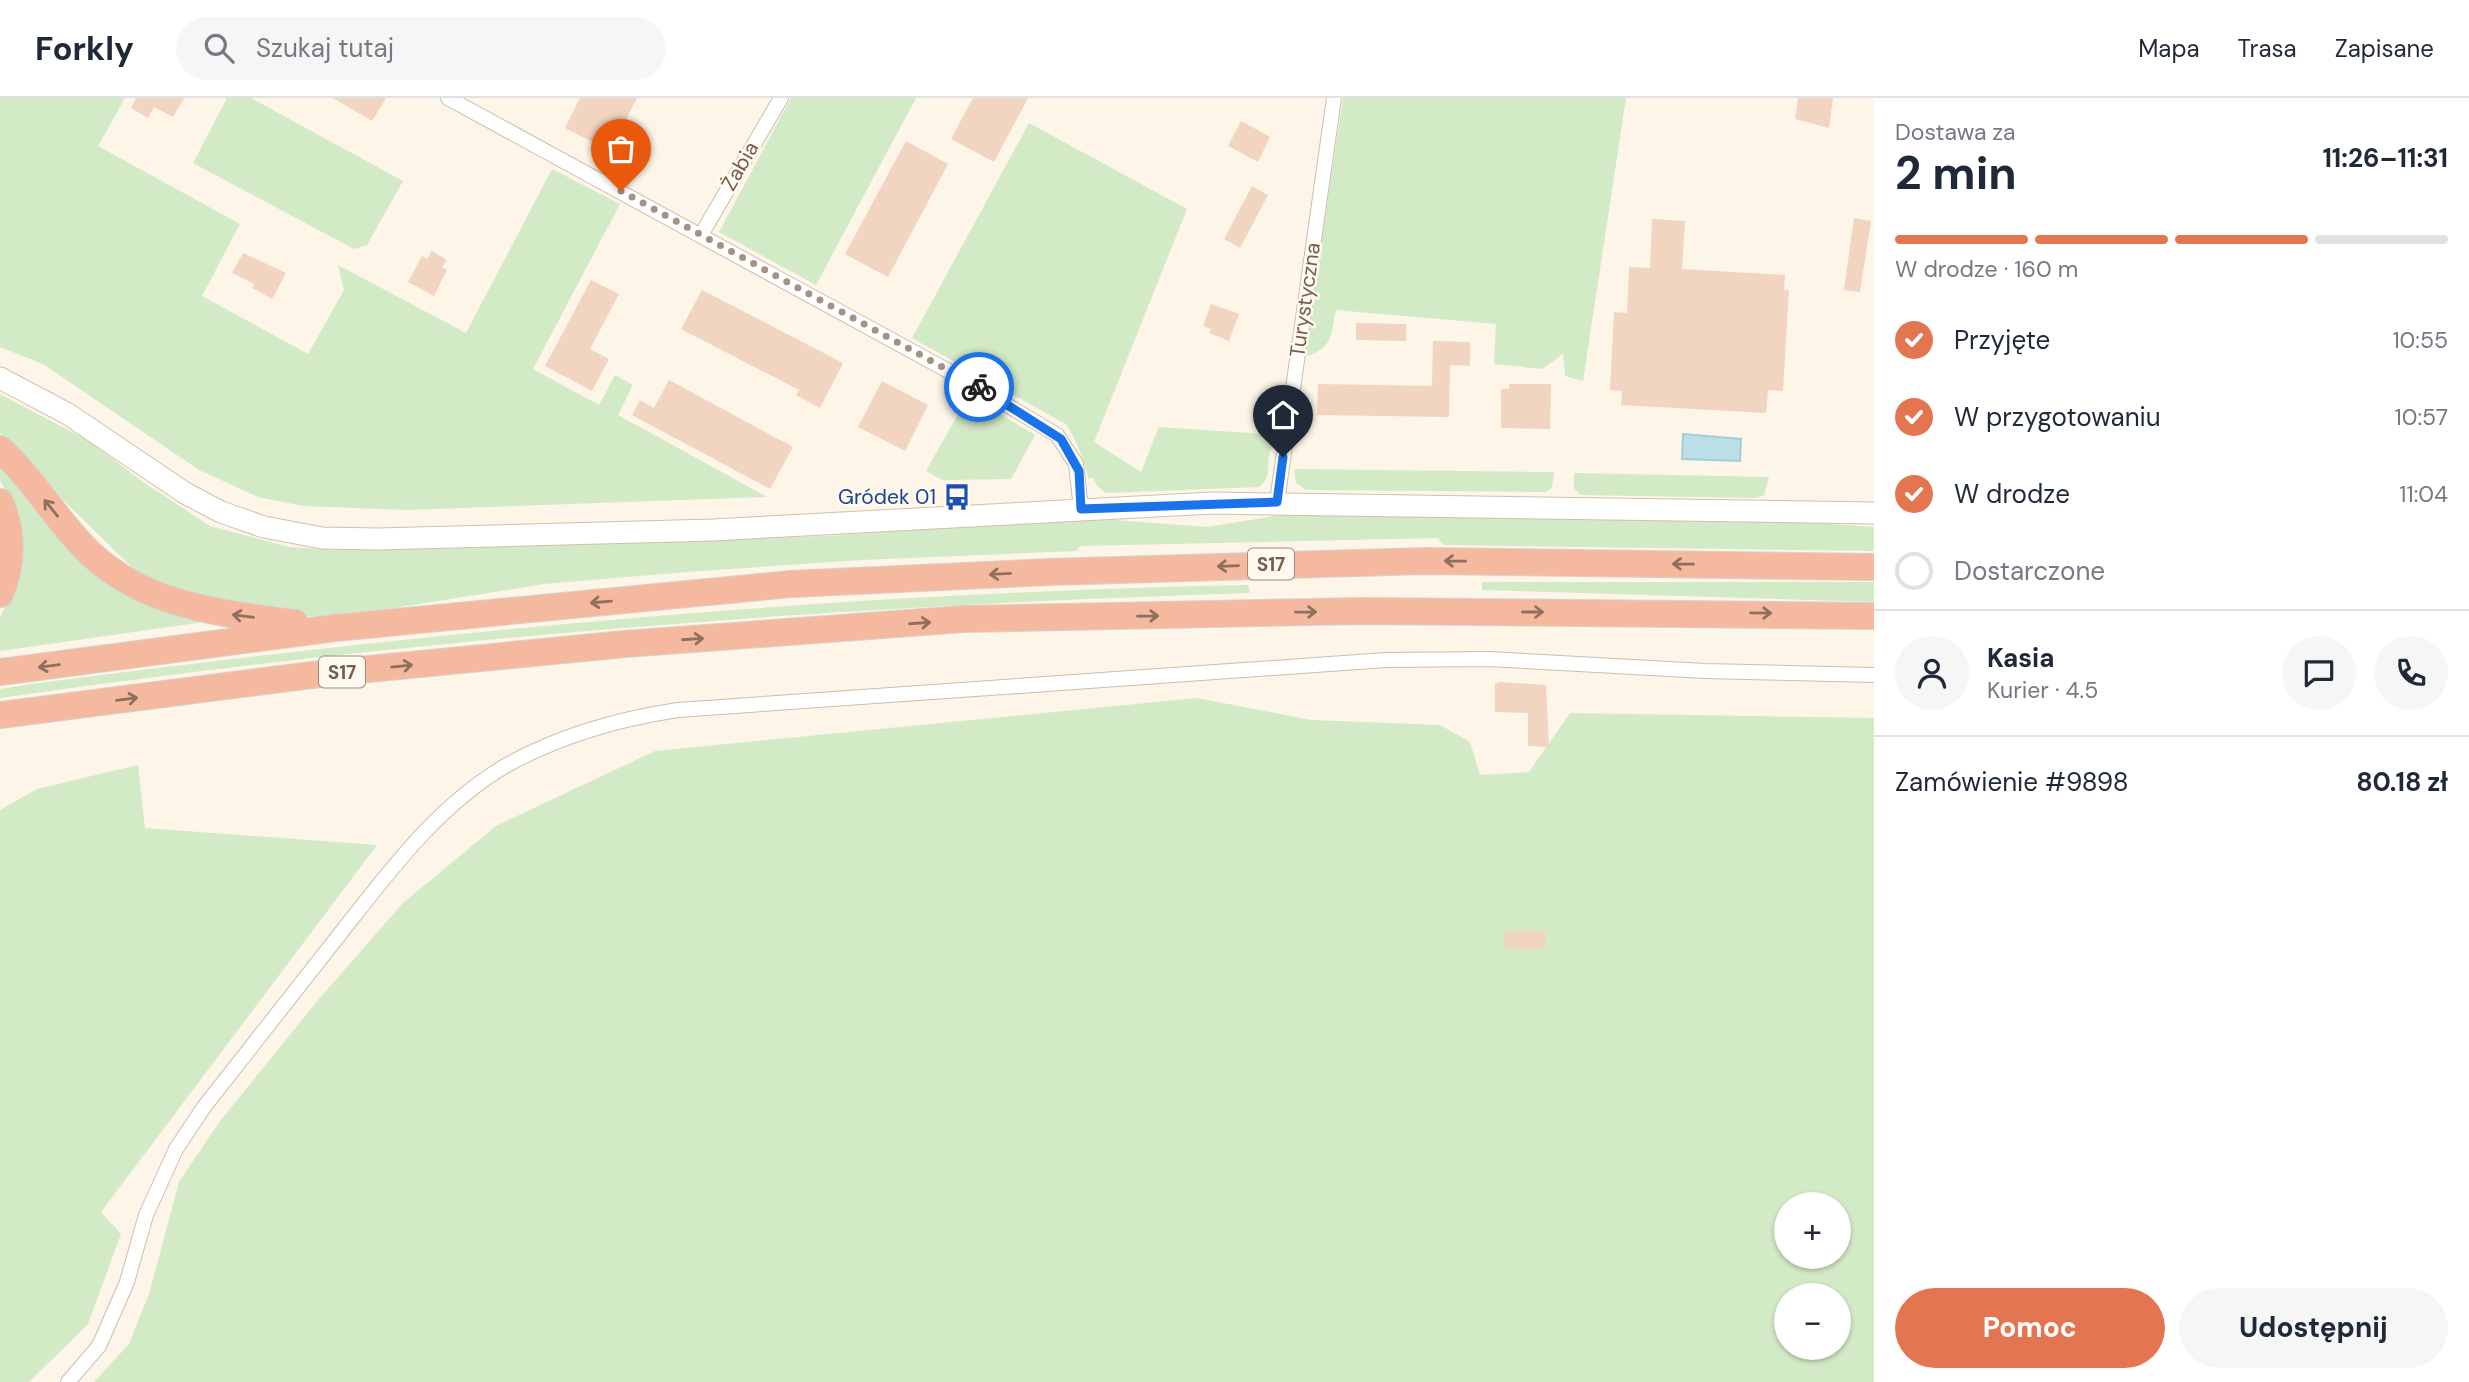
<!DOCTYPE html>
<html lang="pl">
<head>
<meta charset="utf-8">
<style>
	body { margin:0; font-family:"DM Sans",sans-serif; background:#f6f6f7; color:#1f2937; height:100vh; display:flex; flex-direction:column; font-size:26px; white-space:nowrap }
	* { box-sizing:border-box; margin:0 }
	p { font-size:23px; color:#747a83 }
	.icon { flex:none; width:38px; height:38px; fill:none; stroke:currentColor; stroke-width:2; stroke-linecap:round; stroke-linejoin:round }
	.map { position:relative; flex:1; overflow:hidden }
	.details { display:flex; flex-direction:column; background:#fff; width:595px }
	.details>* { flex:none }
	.tools { position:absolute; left:1774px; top:1094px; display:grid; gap:14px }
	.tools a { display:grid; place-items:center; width:77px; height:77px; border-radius:50%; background:#fff; box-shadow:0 2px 5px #0004; font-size:35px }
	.pin { position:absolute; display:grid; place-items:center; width:60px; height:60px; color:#fff; margin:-72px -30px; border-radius:50% 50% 50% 0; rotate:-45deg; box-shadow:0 0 7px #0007 }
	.pin .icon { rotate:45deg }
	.courier { position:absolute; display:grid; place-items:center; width:70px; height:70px; margin:-35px; border:5px solid #1a73e8; border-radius:50%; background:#fff; color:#222; box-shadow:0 2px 9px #0007 }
	.summary em { font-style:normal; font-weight:700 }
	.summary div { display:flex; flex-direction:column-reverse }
	.summary { display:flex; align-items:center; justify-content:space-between; height:119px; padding:0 21px }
	h1 { font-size:46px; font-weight:700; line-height:52px }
	.bar { display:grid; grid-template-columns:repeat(4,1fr); gap:10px 7px; align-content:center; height:84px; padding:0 21px }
	.bar i { height:9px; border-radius:5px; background:#e0e1e3 }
	.bar .selected { background:#e37550 }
	.bar p { grid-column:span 4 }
	.line { display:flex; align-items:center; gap:18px; padding:0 21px; border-top:2px solid #e0e1e3 }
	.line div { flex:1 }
	.round { display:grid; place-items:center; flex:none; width:74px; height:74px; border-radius:37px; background:#f6f6f7 }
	ol { padding:0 21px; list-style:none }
	li { display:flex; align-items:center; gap:21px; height:77px }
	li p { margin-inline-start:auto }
	li .icon { padding:7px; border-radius:50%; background:#e37550; color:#fff; stroke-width:4 }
	li:last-child { color:#747a83 }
	li i { width:38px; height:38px; border:4px solid #e0e1e3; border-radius:50% }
	.action { display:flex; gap:14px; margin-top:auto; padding:14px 21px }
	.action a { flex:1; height:80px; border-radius:42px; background:#e37550; color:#fff; font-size:28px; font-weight:700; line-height:80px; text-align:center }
	.action a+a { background:#f6f6f7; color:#1f2937 }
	header { display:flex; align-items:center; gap:42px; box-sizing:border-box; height:98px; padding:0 35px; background:#fff; border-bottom:2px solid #e0e1e3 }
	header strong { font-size:33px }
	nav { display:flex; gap:38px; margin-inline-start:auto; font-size:24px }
	.search { width:490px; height:63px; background:#f6f6f7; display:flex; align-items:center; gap:18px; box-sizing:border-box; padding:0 24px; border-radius:38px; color:#747a83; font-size:26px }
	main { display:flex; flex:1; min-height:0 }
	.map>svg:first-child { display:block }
</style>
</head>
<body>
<header>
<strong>Forkly</strong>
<div class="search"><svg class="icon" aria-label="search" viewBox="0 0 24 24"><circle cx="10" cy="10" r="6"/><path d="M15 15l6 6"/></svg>Szukaj tutaj</div>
<nav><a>Mapa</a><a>Trasa</a><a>Zapisane</a></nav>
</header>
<main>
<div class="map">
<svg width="1874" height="1284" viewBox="0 0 1874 1284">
	<rect width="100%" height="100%" fill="#fcf5e8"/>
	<!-- green -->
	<g fill="#d3eac6" fill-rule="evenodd">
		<polygon points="0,0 125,0 98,48 240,126 202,198 308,256 344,192 338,167 466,235 552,71 620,106 533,271 599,307 615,277 633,287 618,317 767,399 407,412 303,408 258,399 199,372 43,266 0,249"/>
		<polygon points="227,0 251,0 403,83 367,147 354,151 193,65"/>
		<polygon points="791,0 916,0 816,187 719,134"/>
		<path d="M1343,0H1626L1583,283L1565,278L1563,256L1542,271L1494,266L1496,226L1336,212C1330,238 1334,250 1304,259Z"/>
		<path d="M1029,25L1187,111L1094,344L1141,374L1159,329L1279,337C1278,345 1274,346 1271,352C1264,366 1274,379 1259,389L1106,395L1097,388L1093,379L1089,381L1078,348L1067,327L912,240Z"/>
		<polygon points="0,296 89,343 143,384 210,428 289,449 344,452 826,438 1113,418 1115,422 1207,429 1281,417 1284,412 1819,425 1874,429 1874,453 1443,447 1438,440 1080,448 1077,453 861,462 687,474 544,486 338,519 269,518 201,499 140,477 62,401 0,335"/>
		<polygon points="966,302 983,306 1035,337 1011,381 942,382 926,373"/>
		<polygon points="0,366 34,403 204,524 0,553 0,519 19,480 10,399 0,383"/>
		<polygon points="1294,371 1554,374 1552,390 1546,394 1306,392 1296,385"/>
		<polygon points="1574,375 1769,379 1764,397 1756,400 1580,397 1574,390"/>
		<polygon points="1482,484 1874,484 1874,504 1482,492"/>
		<path d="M1248,487L1250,495C831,508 414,540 0,600V591L31,586C435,533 840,495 1248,487Z"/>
		<path d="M1197,600L1311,622L1440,627L1470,644L1480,677L1529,674L1570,615L1874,620V1284H94L129,1246L149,1196L179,1084L220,1023L319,901L403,805L496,728L655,653ZM1787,1106H1839V1158H1787ZM1787,1197H1839V1250H1787Z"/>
		<polygon points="138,667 145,730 377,747 101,1114 121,1136 88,1226 29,1284 0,1284 0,712 37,691"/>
	</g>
	<!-- water -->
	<polygon fill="#bcdee6" stroke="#a2ced7" stroke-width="2" points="1683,336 1741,341 1740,363 1682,361"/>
	<!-- building -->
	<g fill="#f1d5c0">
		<polygon points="136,0 184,0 173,19 154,9 148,20 131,10"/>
		<polygon points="333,0 386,0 372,23"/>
		<polygon points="580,0 637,0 623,27 614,22 600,48 565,30"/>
		<polygon points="973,0 1028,0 994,64 951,41"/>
		<polygon points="1798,0 1833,0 1829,30 1795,21"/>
		<polygon points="1241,23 1270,39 1258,64 1228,48"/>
		<polygon points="906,43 948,66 888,179 845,156"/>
		<polygon points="1252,88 1268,97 1240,150 1224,141"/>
		<polygon points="1854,120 1871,123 1860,194 1844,192"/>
		<polygon points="1652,121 1685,123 1682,171 1785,177 1784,192 1789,192 1783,293 1768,292 1766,315 1621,307 1622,293 1610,292 1614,214 1627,215 1629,169 1650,170"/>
		<polygon points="432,153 447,162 442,169 447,172 434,198 408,184 422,158 427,161"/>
		<polygon points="243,155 286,175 272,201 252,190 254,186 232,175"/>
		<polygon points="591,182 619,196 590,251 609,261 592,293 545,268"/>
		<polygon points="702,192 843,265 820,310 796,297 799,292 681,231"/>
		<polygon points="1211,206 1239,216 1229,243 1209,235 1211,231 1203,228"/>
		<polygon points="1356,225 1406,226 1406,243 1356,242"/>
		<polygon points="1433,243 1470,244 1470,268 1450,267 1449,319 1317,317 1318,286 1432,288"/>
		<polygon points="669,282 793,349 770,391 632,317 640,302 654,310"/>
		<polygon points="882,283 928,307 905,353 858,329"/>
		<polygon points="1509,286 1551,286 1550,331 1501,330 1501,291 1509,291"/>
		<polygon points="1500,584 1546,587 1549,649 1528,648 1528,615 1495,614 1495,586"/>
		<polygon points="1505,833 1546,833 1546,851 1504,851"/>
	</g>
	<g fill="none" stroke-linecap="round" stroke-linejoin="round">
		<defs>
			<g id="street">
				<polyline points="448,0 965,282 1057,337 1076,366 1081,411"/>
				<polyline points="701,137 781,0"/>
				<polyline points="1277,404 1334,0"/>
				<path d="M68,1284L99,1248L127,1184L146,1117L176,1051L204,1009C248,953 292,897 336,841C386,778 435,709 507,667C561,637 618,621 678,612L1386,562L1488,561L1705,573L1874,577"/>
			</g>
			<polyline id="secondary" points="0,280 68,316 185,395 221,414 264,429 322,440 378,441 713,432 1212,405 1874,415"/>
			<g id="highway">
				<path d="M0,351C31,379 52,415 80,445C136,507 217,515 295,525"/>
				<path d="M0,404C13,434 13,466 0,496"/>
				<polyline points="0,574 335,530 791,486 1049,474 1426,463 1874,469"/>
				<polyline points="0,617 328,575 625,546 964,521 1363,513 1874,518"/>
			</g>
		</defs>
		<!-- street casing -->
		<use href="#street" stroke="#cebdae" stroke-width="16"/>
		<!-- secondary casing -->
		<use href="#secondary" stroke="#d3bfae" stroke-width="23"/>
		<!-- highway casing -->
		<use href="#highway" stroke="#d9d1cd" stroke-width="28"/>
		<!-- street -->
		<use href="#street" stroke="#fff" stroke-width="14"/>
		<!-- secondary -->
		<use href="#secondary" stroke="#fff" stroke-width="21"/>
		<!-- highway -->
		<use href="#highway" stroke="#f5b9a0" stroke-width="26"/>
	</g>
	<!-- one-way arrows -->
	<defs><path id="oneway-shaft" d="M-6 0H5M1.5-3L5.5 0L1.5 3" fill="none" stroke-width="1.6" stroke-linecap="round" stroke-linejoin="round" transform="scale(1.75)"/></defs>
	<g stroke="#8f6f5d">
		<use href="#oneway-shaft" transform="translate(51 410) rotate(-129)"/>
		<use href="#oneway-shaft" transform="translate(1455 463) rotate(-179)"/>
		<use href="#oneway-shaft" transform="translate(1683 466) rotate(-179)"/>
		<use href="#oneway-shaft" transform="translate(1228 468) rotate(178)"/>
		<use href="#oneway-shaft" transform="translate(1000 476) rotate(177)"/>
		<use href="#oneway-shaft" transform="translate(601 504) rotate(175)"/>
		<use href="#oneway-shaft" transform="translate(1306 514) rotate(-1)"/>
		<use href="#oneway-shaft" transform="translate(1533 514)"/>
		<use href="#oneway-shaft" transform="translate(1761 515) rotate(1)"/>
		<use href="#oneway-shaft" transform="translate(243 518) rotate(-173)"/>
		<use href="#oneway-shaft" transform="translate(1148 518) rotate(-1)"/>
		<use href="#oneway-shaft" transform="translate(920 525) rotate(-4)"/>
		<use href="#oneway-shaft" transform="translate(693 541) rotate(-4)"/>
		<use href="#oneway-shaft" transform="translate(49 568) rotate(172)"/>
		<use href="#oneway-shaft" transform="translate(402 568) rotate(-6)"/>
		<use href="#oneway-shaft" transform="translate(127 601) rotate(-7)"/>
	</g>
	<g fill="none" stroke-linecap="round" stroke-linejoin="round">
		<!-- done -->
		<polyline stroke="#a59283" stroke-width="7" stroke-dasharray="0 12.6" points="621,93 979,289"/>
		<!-- route -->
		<polyline stroke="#1a73e8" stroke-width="9" points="979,289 1061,341 1079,373 1081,411 1277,404 1283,359"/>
	</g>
	<!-- icons -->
	<defs>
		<symbol id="bus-bare" viewBox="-9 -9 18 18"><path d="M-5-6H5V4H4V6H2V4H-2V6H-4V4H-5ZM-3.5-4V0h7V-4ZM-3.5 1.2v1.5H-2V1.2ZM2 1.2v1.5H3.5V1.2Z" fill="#1a4fb4" stroke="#fff9ee" stroke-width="2.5" paint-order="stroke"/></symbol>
	</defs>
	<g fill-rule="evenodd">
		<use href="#bus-bare" x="938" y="380" width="38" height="38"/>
	</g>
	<g text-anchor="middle" stroke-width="5" stroke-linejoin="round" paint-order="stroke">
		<!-- shield labels -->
		<g fill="#fff9ee" stroke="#9f8b7d" stroke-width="2">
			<rect x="1248" y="450.5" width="46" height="31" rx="5"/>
			<rect x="319" y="558.5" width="46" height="31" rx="5"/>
		</g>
		<g font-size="19" font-weight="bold" fill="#765c4c">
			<text x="1271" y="473">S17</text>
			<text x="342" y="581">S17</text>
		</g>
		<!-- street labels -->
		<g font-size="21" fill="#765c4c" stroke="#fff9ee">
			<text transform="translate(740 68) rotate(-60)" y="7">Żabia</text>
			<text transform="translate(1305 202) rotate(-82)" y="7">Turystyczna</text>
		</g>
		<!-- transit labels -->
		<g font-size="21" fill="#164399" stroke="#fff9ee" text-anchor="end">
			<text x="936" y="406">Gródek 01</text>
		</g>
	</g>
</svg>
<div class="tools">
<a>+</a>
<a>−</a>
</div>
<div class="pin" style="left:621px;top:93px;background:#ea580c"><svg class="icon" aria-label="bag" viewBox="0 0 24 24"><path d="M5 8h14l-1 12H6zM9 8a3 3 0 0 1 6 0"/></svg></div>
<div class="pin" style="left:1283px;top:359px;background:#1f2937"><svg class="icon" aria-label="home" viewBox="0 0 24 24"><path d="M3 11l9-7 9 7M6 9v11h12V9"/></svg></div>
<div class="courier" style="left:979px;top:289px"><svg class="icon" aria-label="bike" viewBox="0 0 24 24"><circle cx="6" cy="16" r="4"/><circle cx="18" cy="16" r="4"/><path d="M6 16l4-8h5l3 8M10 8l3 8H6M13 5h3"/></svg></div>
</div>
<section class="details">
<div class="summary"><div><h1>2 min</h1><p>Dostawa za</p></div><em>11:26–11:31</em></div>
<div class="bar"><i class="selected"></i><i class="selected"></i><i class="selected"></i><i></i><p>W drodze · 160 m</p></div>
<ol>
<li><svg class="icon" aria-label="check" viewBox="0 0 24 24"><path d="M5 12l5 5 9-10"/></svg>Przyjęte<p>10:55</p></li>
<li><svg class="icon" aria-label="check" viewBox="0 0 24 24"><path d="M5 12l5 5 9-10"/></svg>W przygotowaniu<p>10:57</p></li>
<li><svg class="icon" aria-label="check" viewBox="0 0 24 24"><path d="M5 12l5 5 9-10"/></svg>W drodze<p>11:04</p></li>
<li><i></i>Dostarczone</li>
</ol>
<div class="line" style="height:126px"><a class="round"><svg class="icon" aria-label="person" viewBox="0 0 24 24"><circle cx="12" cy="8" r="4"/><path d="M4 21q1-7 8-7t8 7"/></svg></a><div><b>Kasia</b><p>Kurier · 4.5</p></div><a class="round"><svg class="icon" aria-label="chat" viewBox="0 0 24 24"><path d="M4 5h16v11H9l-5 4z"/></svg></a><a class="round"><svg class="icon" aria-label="phone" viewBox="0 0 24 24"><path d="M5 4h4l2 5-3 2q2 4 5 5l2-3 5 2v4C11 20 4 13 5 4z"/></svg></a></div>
<div class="line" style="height:91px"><div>Zamówienie #9898</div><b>80.18 zł</b></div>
<div class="action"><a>Pomoc</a><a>Udostępnij</a></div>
</section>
</main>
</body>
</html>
